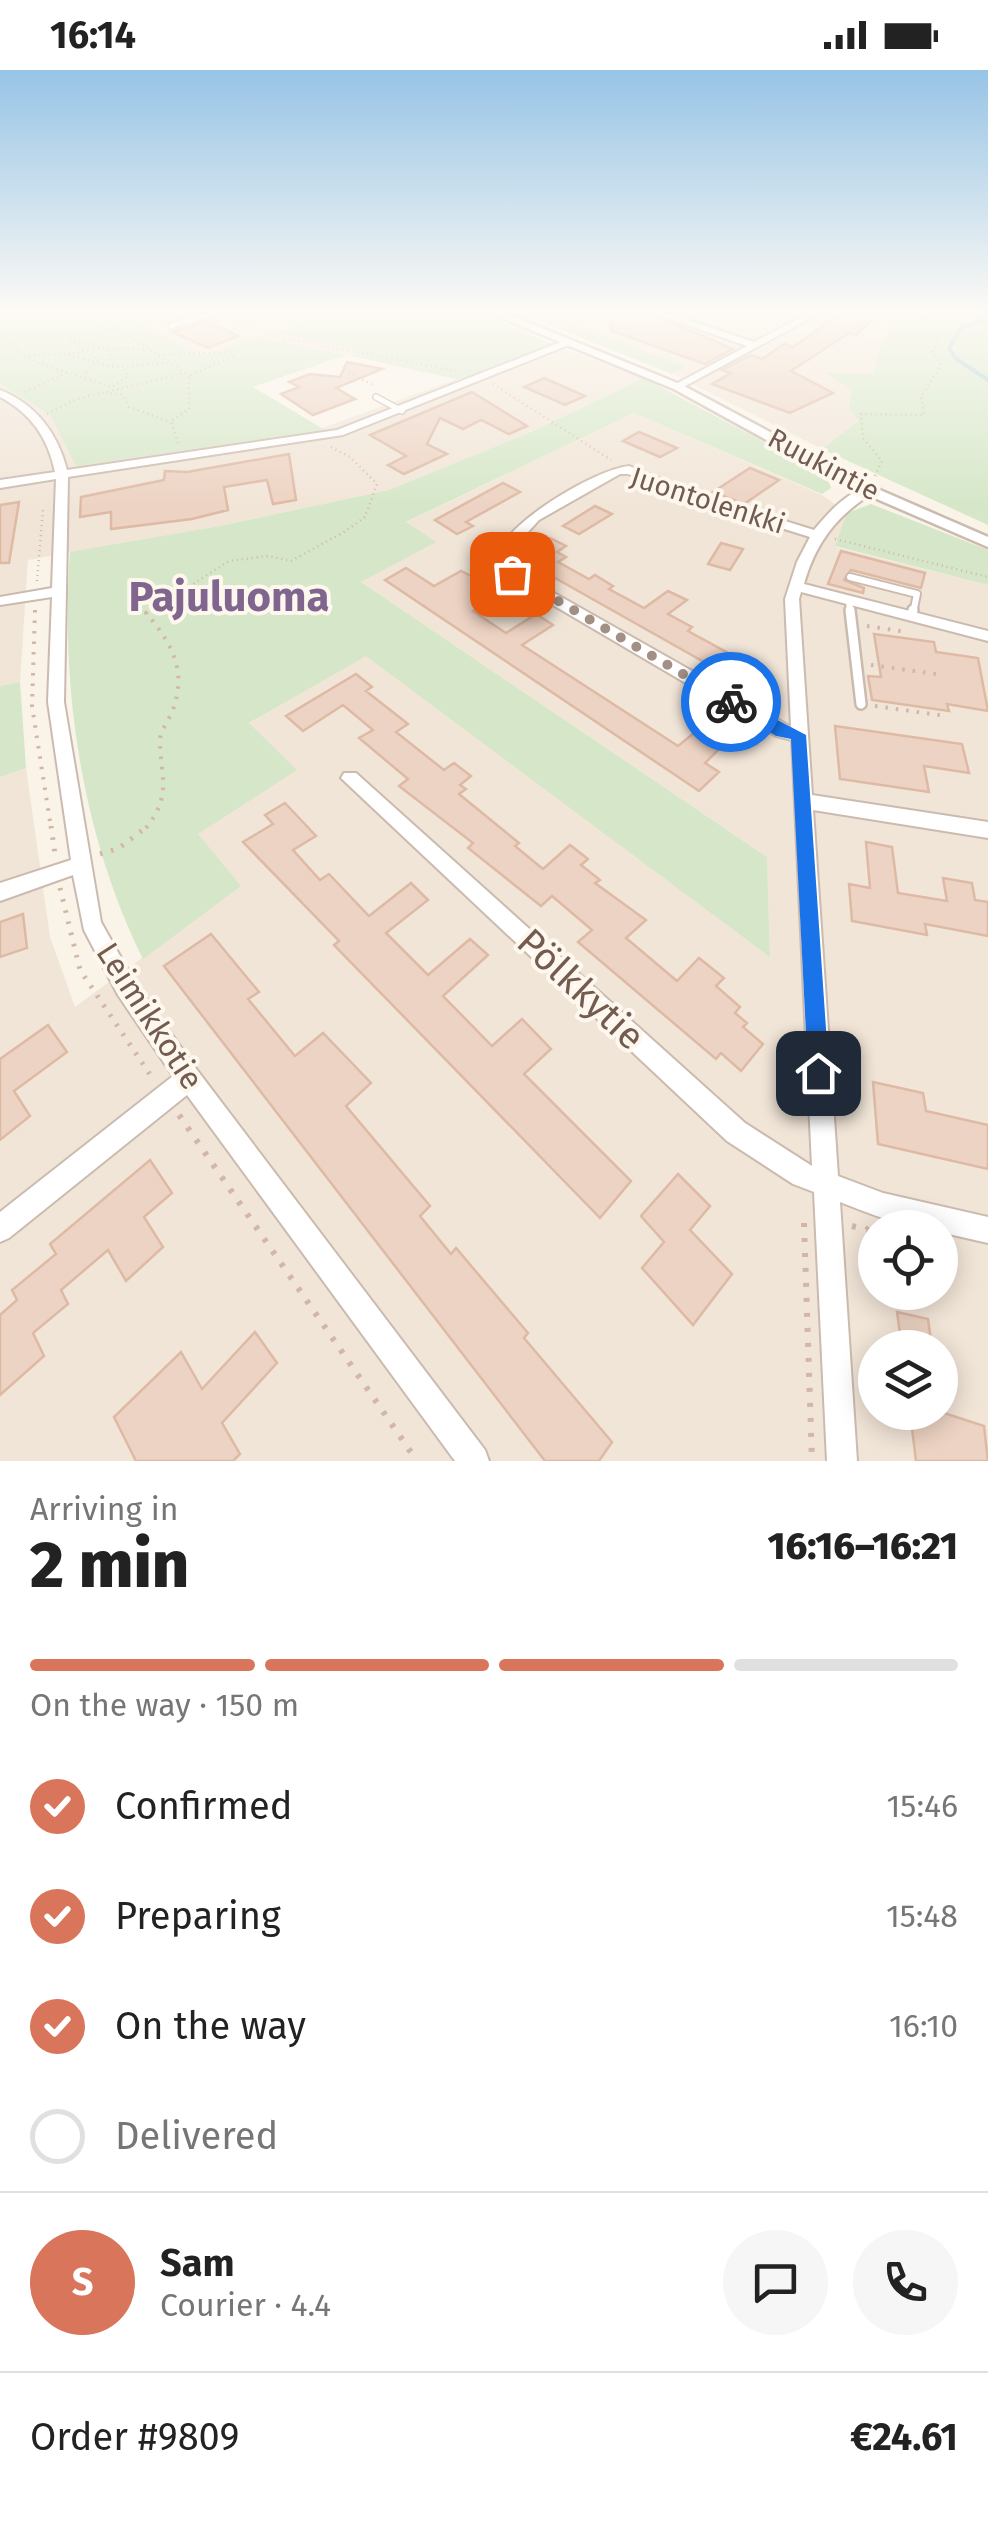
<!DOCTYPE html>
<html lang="en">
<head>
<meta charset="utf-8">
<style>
	body { margin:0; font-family:"Fira Sans",sans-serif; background:#f6f6f6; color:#222; height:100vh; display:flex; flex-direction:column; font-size:38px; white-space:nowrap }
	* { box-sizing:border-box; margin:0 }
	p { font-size:32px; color:#767676 }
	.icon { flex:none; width:55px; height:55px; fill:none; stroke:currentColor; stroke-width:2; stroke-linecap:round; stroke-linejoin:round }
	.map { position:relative; height:1391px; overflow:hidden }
	.details { display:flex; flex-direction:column; background:#fff; flex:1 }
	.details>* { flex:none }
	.tools { position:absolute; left:858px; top:1140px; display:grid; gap:20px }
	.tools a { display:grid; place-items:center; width:100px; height:100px; border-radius:50%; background:#fff; box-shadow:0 5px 25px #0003; font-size:50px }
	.pin { position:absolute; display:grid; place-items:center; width:85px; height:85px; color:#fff; margin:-42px; border-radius:20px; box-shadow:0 5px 15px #0006 }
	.courier { position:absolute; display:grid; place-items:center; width:100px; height:100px; margin:-50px; border:8px solid #1a73e8; border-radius:50%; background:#fff; color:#222; box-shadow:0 2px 12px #0007 }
	.summary em { font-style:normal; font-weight:800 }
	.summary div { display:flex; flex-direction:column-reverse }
	.summary { display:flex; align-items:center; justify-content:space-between; height:170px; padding:0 30px }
	h1 { font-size:65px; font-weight:800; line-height:75px }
	.bar { display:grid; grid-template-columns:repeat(4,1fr); gap:15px 10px; align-content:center; height:120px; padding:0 30px }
	.bar i { height:12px; border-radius:8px; background:#e0e0e0 }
	.bar .active { background:#d8755a }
	.bar p { grid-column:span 4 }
	.line { display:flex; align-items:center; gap:25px; padding:0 30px; border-top:2px solid #e0e0e0 }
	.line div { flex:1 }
	.round { display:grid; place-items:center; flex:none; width:105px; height:105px; border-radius:52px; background:#f6f6f6 }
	ol { padding:0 30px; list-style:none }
	li { display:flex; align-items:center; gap:30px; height:110px }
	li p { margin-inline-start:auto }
	li .icon { padding:10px; border-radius:50%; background:#d8755a; color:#fff; stroke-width:4 }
	li:last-child { color:#767676 }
	li i { width:55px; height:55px; border:5px solid #e0e0e0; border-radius:50% }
	.status { display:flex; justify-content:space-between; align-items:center; height:70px; padding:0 50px; background:#fff; direction:ltr }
	.status svg { height:28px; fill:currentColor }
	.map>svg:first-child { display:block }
</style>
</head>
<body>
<div class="status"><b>16:14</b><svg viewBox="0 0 49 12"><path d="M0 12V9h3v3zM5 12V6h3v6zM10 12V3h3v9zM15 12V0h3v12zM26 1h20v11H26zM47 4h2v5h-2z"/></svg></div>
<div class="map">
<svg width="988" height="1391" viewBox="0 0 988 1391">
	<rect width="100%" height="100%" fill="#faf3e8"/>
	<!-- residential -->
	<g fill="#f1e5d7" fill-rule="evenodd">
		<polygon points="125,243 334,243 275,263 294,268 445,253 281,307 257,267 202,287"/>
		<polygon points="562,243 903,244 881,273 874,304 824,302 852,320 860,351 822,379 672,304 684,297 553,247"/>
		<polygon points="553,275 644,308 531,362 389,420 220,456 28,490 20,612 0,616 0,314 51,346 66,371 306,364 456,309 465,311"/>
		<path d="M634,343L822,425L847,443L836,477L988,515V1391H0V707L26,698L50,867L75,937L240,816L197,764L248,654L366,585L770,886L767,787L361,512L434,472L405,453ZM875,1158H940V1222H875ZM875,1278H940V1342H875Z"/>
	</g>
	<!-- green -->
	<g fill="#d5e7c8">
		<polygon points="0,243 125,243 202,287 257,267 344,285 253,317 325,360 76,396 51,346 0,314"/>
		<polygon points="334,243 482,243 553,275 465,311 351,286 362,281 273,263"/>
		<polygon points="520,243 562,243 555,247 686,297 672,304"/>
		<polygon points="903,243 988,243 988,455 822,379 859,351 849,339 852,320 823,302 874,304 881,273"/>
		<path d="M644,308L826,405L831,418L822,424L634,343L406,452L436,472L361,512L767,787L770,887L366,586L249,653L297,700L198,764L241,816L143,889C82,766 60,618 70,482L220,456L389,420L531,362Z"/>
		<polygon points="871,434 988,480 988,515 835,476 847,443"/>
		<polygon points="20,612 26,698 0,707 0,616"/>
	</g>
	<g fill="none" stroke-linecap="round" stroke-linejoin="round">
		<!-- stream -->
		<polyline stroke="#a6ccd3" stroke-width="4" points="988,249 961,258 949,278 955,288 988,310"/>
	</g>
	<!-- building -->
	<g fill="#edd3c3" stroke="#debaa5" stroke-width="2.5">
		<polygon points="610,243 650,243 733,279 705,294 612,261"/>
		<polygon points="841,243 880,243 856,265 849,263 791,301 833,323 790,343 712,314 731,303 722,300 751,285 762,289 784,274 793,277"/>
		<polygon points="208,251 238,266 208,278 172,262"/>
		<polygon points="347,292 382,299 336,318 355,329 313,345 281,324 299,317 289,312 310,304 340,307"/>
		<polygon points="544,308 585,326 565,335 524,317"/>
		<polygon points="472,322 527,356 509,364 481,350 463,359 440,348 427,374 447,384 404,404 388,395 406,386 370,365"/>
		<polygon points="639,362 677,378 660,387 623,371"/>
		<polygon points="289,384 296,430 273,434 267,410 224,417 228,440 192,449 111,459 111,442 80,447 81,427 164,410 165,401 187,402"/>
		<polygon points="750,398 779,410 744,434 713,422"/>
		<polygon points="503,413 520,422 466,452 473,456 457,464 435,450"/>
		<polygon points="19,432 9,493 0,493 0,435"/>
		<polygon points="595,436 612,444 579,464 563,456"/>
		<polygon points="550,468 566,476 557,482 566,487 558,492 589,509 595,505 613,516 609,519 644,538 668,521 687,530 668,544 692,557 688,561 752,596 736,610 525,491 542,481 534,477"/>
		<polygon points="721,473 743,479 730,500 708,494"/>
		<polygon points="841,481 925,503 921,518 851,500 844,510 864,518 863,523 828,514"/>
		<polygon points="406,498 434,516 461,501 504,523 473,541 506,563 536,544 553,555 522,575 678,676 709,651 733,665 705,693 719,702 699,721 385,510"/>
		<polygon points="874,564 934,572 936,582 978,588 988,641 947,634 949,641 872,630 868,606 881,607"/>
		<polygon points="356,604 372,617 366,621 408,654 396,662 444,700 454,693 471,706 460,715 466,719 459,724 519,773 515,776 543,799 570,775 588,789 581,795 600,810 595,813 646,850 626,868 677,911 699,888 724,908 716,916 740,937 735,943 747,953 743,957 763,974 741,1001 721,983 716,989 578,872 592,860 552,826 541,836 468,778 473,773 399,716 408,709 359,668 373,660 343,635 303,661 286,646"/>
		<polygon points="835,656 962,674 969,703 924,696 929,722 840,709"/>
		<polygon points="285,733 316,766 293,780 320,810 329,804 369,846 411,813 428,830 386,863 428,905 470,869 488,885 443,926 492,976 522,949 551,979 524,1004 631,1111 600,1148 334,875 339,871 243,772 273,754 265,745"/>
		<polygon points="866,772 892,777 898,823 947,831 943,808 972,813 975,830 988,832 988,866 925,854 927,865 852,851 849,814 870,818"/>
		<polygon points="23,844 27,878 0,887 0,852"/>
		<polygon points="211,864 259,922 248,929 295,986 323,963 371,1013 346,1036 430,1136 420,1146 451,1184 456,1178 528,1263 524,1268 612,1372 599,1391 545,1391 164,896"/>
		<polygon points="48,955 67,982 14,1021 30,1046 0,1070 0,989"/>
		<polygon points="873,1012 923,1023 926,1041 988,1055 988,1099 878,1074"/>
		<polygon points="150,1090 172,1123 144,1147 163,1177 126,1211 108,1180 61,1220 68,1234 33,1263 44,1286 0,1325 0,1245 17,1230 12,1220 56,1184 50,1174"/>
		<polygon points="678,1104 710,1136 690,1160 732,1204 693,1255 642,1198 664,1172 641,1146"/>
		<polygon points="897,1242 928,1249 932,1278 902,1278"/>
		<polygon points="255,1262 277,1293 222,1353 240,1384 233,1391 136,1391 114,1347 181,1282 202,1319"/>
		<polygon points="910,1342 941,1342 984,1356 988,1391 916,1391"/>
	</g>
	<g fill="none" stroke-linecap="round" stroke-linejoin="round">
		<defs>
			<g id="service-far2">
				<polyline points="171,256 214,243"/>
				<polyline points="376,327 402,341"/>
			</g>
			<g id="service-far1">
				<polyline points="850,507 917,524 913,543"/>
				<polyline points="849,530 850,543"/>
			</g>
			<g id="service">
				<polyline points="850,540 861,634"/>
				<polyline points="912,546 913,540"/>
			</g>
			<g id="minor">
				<polygon points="653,243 667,243 754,272 809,243 820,243 678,320 674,319 674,315 747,276"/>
				<path d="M568,269L571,270V274L343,365L68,407L64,632L101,852L134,911L197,1000L485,1380L489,1391H455L187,1025L9,1168L0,1172V1142L173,1006L118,925L84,860L73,805L0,831V813L71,790L48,632L52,527L0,535V527L52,518L56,409L0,418V410L55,402C48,368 31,343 0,327V320C36,334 58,364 67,400L337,360Z"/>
				<path d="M629,396L702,425L814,460C828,443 850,418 872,417V423C836,447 816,472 804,514L988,561V571L801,522L799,529L812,725L988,752V768L813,740L838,1106L883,1123L988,1147V1173L940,1162V1158C904,1158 873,1145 840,1132L857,1391H827L814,1122L793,1114L727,1071L341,708L344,703H356L745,1053L812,1096L792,670L776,666L507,508L495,493C496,457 596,399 629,396ZM620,404H628L694,431L810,467L797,492L785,529L791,657L517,502L509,492V483L539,450Z"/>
			</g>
			<polygon id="tertiary" points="490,243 505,243 682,315 873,417 988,467 988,477 863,423 674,319"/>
		</defs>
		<!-- service-far2 casing -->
		<use href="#service-far2" stroke="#cbbbaf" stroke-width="8"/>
		<!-- service-far1 casing -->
		<use href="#service-far1" stroke="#cbbbaf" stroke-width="10"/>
		<!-- service casing -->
		<use href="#service" stroke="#cbbbaf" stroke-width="14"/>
		<!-- minor casing -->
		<use href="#minor" stroke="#cbbbaf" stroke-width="4"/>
		<!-- tertiary casing -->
		<use href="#tertiary" stroke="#cbbbaf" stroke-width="5"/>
		<!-- path-far3 -->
		<g stroke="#d2b7a6" stroke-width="2.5" stroke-dasharray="1 4" stroke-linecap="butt">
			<polyline points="224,243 268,265 456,301"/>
			<polyline points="0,247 11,243"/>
			<polyline points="0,251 107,251 189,306"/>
			<polyline points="44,252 69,267 108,280 113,296"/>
			<polyline points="76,252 116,261"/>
			<polyline points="0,268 35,292 112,317"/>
			<polyline points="71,269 98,291 84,304"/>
			<polyline points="68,284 103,278 147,279"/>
			<polyline points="29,285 65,284 113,297 167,293"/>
			<polyline points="159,285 231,282"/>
			<polyline points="349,303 375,316"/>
			<polyline points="493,314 611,390"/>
			<polyline points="113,316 128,306 123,297"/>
			<polyline points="25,322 70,301"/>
			<polyline points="106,323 123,325 129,337 170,352"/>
			<polyline points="47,344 77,329 185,303"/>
			<polyline points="178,373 171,351 189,339 189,306 233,286"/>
			<polyline points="875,406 882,391 863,368 861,344 924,345 921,327 941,295 933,281 941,260 925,248 935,243"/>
			<polyline points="835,469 988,507"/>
			<polyline points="37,511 43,440"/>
			<polyline points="147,543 229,491 268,486 291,491 344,462 365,447 377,414 350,387 331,377"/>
		</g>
		<!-- path-far2 -->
		<g stroke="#d2b7a6" stroke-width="4" stroke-dasharray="2.5 8" stroke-linecap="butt">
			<polyline points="35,540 32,636 51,758"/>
			<polyline points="867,556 907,562"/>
			<polyline points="871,595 936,604"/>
			<polyline points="875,636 946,646"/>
			<path d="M146,758C173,724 160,707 160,670C160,661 169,650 172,642C188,602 172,573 146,543L151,540"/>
		</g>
		<!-- path-far1 -->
		<g stroke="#d2b7a6" stroke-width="5" stroke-dasharray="2.5 9" stroke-linecap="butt">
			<polyline points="51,756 55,784"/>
			<polyline points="100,784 119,778 148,756"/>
			<polyline points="60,818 80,900 153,1009"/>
		</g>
		<!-- path -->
		<g stroke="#d2b7a6" stroke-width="6" stroke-dasharray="4 11" stroke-linecap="butt">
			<polyline points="179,1045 417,1391"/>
			<polyline points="804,1153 812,1391"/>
			<polyline points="852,1156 867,1160 870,1156"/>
		</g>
		<!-- service-far2 -->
		<use href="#service-far2" stroke="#fff" stroke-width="5"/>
		<!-- service-far1 -->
		<use href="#service-far1" stroke="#fff" stroke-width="6"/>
		<!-- service -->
		<use href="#service" stroke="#fff" stroke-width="9"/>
		<!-- minor -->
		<use href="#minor" fill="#fff" fill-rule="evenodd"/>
		<!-- tertiary -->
		<use href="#tertiary" fill="#fff" fill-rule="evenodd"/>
	</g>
	<!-- sky -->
	<linearGradient id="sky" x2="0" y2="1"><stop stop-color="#97c4e6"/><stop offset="0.55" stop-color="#fdfaf5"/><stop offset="1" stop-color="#fdfaf5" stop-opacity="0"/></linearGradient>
	<rect width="988" height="438" fill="url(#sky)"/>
	<!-- route -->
	<polygon fill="#1a73e8" points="726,628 736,628 806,665 829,1003 818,1014 808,1003 791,669 776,666 726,636"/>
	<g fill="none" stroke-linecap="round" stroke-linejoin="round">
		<!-- done -->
		<polyline stroke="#a29085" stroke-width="10" stroke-dasharray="0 18" points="512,504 731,632"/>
	</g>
	<g text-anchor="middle" stroke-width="8" stroke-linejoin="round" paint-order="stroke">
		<!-- far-street labels -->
		<g font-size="28" fill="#725b4f" stroke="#fdf7ee">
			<text transform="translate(824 394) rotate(28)" y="10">Ruukintie</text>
			<text transform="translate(708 430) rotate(18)" y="10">Juontolenkki</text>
		</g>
		<!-- street labels -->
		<g font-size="32" fill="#725b4f" stroke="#fdf7ee">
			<text transform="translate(150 946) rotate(57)" y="11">Leimikkotie</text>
		</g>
		<!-- near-street labels -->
		<g font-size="38" fill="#725b4f" stroke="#fdf7ee">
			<text transform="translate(581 919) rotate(43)" y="13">Pölkkytie</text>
		</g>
		<!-- district labels -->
		<g font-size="42" font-weight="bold" fill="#80668e" stroke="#fdf7ee">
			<text x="229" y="541">Pajuluoma</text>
		</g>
	</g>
</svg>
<div class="tools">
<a><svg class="icon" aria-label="locate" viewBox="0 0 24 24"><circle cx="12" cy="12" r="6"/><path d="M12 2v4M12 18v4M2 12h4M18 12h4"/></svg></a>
<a><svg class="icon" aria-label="layers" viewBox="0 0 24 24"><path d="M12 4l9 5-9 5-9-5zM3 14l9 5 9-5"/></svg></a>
</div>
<div class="pin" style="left:512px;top:504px;background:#ea580c"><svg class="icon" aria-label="bag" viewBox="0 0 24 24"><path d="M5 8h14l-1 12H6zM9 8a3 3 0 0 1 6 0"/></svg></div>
<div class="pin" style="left:818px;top:1003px;background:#1f2937"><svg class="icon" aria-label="home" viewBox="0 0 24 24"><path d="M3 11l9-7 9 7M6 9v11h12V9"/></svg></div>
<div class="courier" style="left:731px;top:632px"><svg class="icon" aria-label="bike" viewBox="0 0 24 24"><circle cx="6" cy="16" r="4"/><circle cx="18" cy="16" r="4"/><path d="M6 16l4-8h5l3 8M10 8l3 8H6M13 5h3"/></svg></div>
</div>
<section class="details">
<div class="summary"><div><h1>2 min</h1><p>Arriving in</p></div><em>16:16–16:21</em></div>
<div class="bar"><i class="active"></i><i class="active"></i><i class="active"></i><i></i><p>On the way · 150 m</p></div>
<ol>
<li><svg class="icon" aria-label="check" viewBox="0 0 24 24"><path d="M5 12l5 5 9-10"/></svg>Confirmed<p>15:46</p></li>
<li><svg class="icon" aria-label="check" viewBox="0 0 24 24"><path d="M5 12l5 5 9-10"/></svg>Preparing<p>15:48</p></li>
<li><svg class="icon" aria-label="check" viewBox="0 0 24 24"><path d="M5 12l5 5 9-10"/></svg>On the way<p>16:10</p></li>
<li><i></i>Delivered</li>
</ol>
<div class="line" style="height:180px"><b class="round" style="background:#d8755a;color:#fff">S</b><div><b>Sam</b><p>Courier · 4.4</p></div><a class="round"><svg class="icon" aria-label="chat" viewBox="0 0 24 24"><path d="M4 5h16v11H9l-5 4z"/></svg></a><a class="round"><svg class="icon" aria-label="phone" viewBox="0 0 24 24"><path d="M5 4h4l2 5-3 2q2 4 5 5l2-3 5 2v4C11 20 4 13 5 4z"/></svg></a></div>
<div class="line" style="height:130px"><div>Order #9809</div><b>€24.61</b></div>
</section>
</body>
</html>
